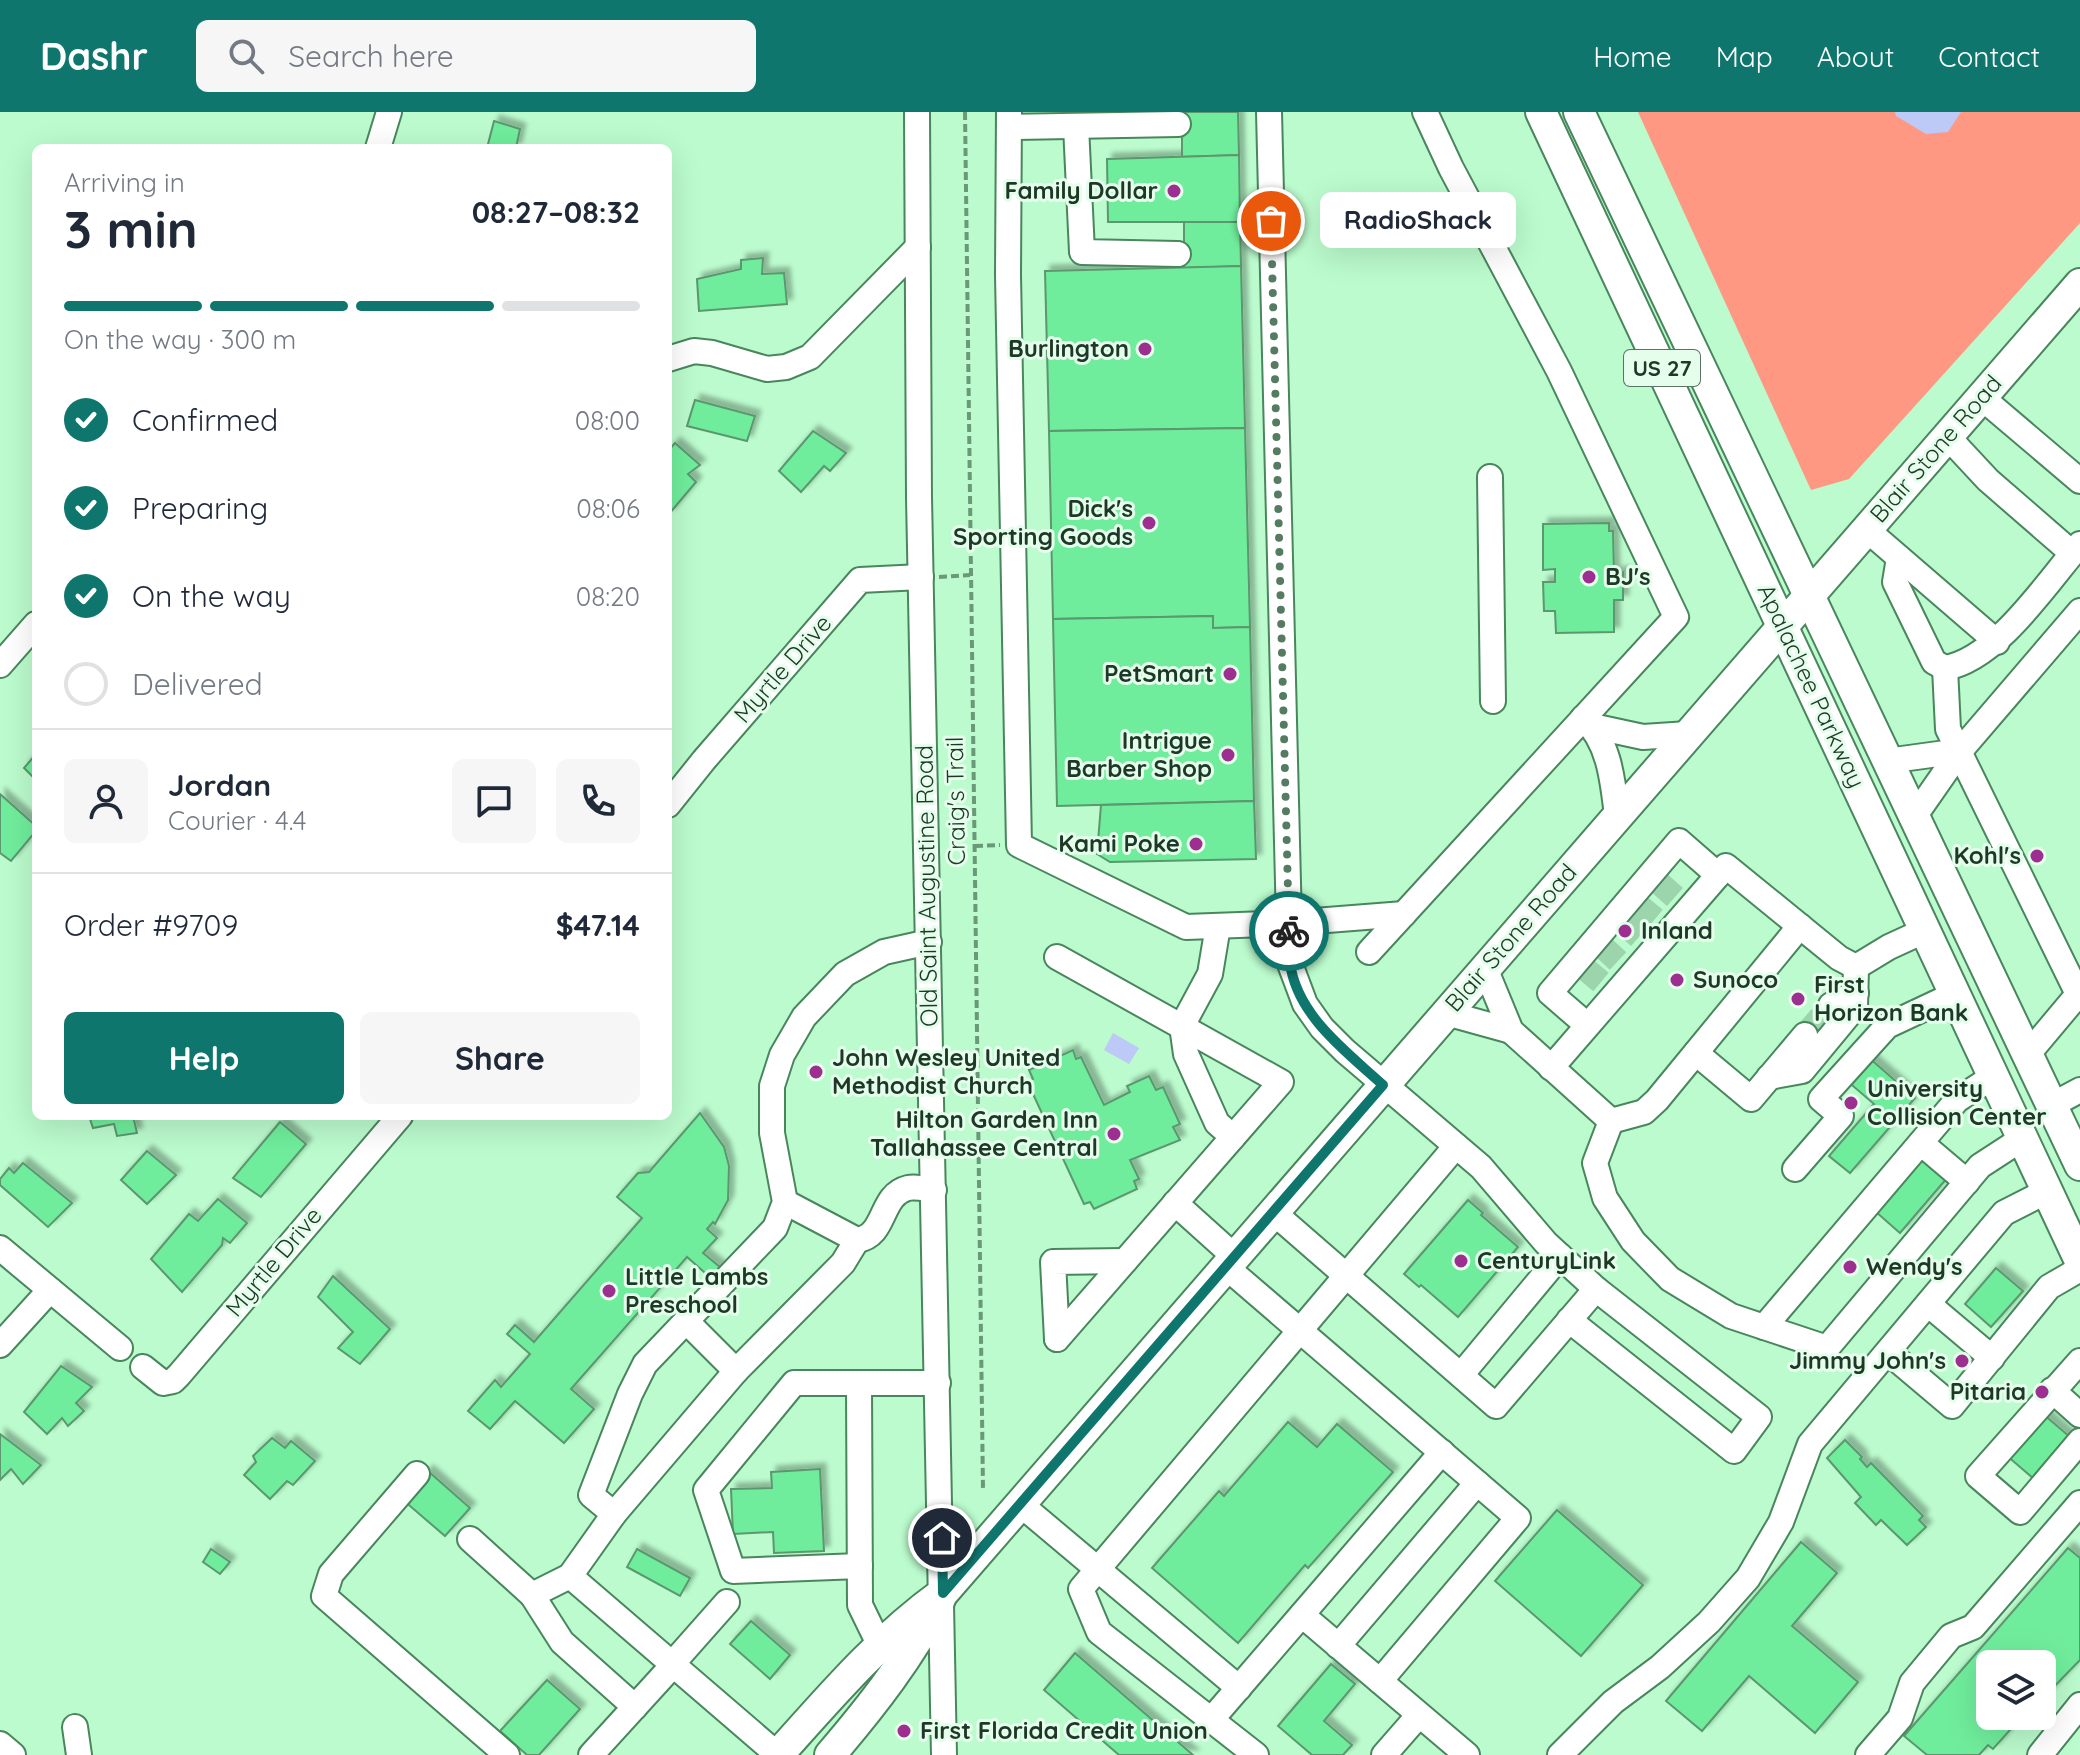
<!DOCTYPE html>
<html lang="en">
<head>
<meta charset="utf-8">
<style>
	body { margin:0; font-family:Quicksand,sans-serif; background:#f6f6f7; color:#1f2937; height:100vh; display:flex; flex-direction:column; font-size:30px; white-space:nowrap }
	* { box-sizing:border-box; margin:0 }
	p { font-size:26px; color:#747a83 }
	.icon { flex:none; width:44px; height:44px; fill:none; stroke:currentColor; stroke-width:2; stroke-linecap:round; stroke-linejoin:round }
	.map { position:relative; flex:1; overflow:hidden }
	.panel { position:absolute; left:32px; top:32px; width:640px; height:976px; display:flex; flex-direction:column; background:#fff; border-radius:12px; box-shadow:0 8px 32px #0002 }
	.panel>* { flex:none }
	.controls { position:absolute; left:1976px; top:1538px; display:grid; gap:16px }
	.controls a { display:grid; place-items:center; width:80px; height:80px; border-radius:12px; background:#fff; box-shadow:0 8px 32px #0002; font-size:40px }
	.pin { position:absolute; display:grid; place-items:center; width:68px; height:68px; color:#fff; margin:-34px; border:4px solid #fff; border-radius:50%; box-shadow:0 2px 8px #0007 }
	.courier { position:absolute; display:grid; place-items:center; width:80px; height:80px; margin:-40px; border:6px solid #0f766e; border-radius:50%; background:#fff; color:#222; box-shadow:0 2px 10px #0007 }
	.bubble { position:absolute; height:56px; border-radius:12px; background:#fff; box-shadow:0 8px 32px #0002; font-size:26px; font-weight:700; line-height:56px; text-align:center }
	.head em { font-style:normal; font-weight:700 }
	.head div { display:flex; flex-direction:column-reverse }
	.head { display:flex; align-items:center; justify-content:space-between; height:136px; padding:0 32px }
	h1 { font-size:52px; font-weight:700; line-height:60px }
	.bar { display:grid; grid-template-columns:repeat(4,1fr); gap:12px 8px; align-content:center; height:96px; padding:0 32px }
	.bar i { height:10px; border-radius:6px; background:#e0e1e3 }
	.bar .on { background:#0f766e }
	.bar p { grid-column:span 4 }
	.line { display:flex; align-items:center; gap:20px; padding:0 32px; border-top:2px solid #e0e1e3 }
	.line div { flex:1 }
	.round { display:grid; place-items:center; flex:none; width:84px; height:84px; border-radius:12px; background:#f6f6f7 }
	ol { padding:0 32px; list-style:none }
	li { display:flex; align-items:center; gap:24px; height:88px }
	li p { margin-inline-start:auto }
	li .icon { padding:8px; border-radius:50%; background:#0f766e; color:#fff; stroke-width:4 }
	li:last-child { color:#747a83 }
	li i { width:44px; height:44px; border:4px solid #e0e1e3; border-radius:50% }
	.action { display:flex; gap:16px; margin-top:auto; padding:16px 32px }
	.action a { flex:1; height:92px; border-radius:12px; background:#0f766e; color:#fff; font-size:32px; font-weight:700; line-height:92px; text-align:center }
	.action a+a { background:#f6f6f7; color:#1f2937 }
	header { display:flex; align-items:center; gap:48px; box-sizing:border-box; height:112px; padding:0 40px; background:#0f766e; color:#fff }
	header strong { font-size:38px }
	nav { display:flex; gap:44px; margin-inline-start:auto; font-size:28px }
	.search { width:560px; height:72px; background:#f6f6f7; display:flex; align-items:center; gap:20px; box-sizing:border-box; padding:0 28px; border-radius:12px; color:#747a83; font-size:30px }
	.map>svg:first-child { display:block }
</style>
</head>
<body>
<header>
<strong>Dashr</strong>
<div class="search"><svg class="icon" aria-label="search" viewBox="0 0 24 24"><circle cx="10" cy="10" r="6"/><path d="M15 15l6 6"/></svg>Search here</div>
<nav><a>Home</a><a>Map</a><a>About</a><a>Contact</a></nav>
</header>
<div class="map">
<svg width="2080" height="1643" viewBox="0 0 2080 1643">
	<defs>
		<filter id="shadow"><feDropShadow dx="5.5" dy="-5.5" stdDeviation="2" flood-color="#0004"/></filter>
	</defs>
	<rect width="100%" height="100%" fill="#bbfbcd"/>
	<!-- green -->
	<polygon fill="#ff9882" points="1638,0 2080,0 2080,111 1849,367 1811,378"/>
	<!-- water -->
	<g fill="#bdc9f6">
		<polygon points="1895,0 1961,0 1948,20 1926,22 1896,4"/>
		<polygon points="1113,921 1139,936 1129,952 1104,938"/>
	</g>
	<!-- building -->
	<g fill="#6fed9c" stroke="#5b976e" stroke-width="2" filter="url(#shadow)">
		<polygon points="1182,0 1238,0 1239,43 1182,45"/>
		<polygon points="494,9 520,17 516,36 487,36"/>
		<polygon points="1239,43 1240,110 1108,110 1107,47"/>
		<polygon points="1184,110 1240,110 1241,154 1184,156"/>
		<polygon points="763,146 762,162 784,161 787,192 699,199 697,167 741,157 741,148"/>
		<polygon points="1241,154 1245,316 1049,319 1045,159"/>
		<polygon points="695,288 755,304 747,329 687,314"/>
		<polygon points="1245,316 1250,515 1213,516 1213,504 1053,507 1049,319"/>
		<polygon points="813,319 846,341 830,359 824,354 801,380 779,359"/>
		<polygon points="675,331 700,353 688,362 696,370 669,402 668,339"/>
		<polygon points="1609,411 1609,419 1613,419 1614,461 1623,460 1623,488 1614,488 1614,520 1556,521 1555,499 1544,499 1543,470 1555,470 1555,457 1543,458 1543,412"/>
		<polygon points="1213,504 1213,516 1250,515 1254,689 1057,694 1053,507"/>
		<polygon points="36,642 36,668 24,656"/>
		<polygon points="0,682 36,714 36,719 11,749 0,741"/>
		<polygon points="1254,689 1256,747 1110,750 1097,742 1101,693"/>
		<polygon points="1073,938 1076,947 1081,945 1104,993 1130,980 1127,974 1149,964 1156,978 1163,975 1180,1012 1173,1015 1180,1028 1130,1048 1139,1067 1134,1069 1137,1077 1094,1097 1090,1090 1084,1092 1027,969 1033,967 1029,958"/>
		<polygon points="1867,944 1915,986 1850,1061 1829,1044 1874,992 1846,968"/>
		<polygon points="700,1001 724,1035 729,1054 728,1088 715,1112 713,1110 707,1117 717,1126 703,1141 721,1156 712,1167 687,1145 571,1277 594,1297 564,1331 515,1289 490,1317 468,1299 495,1268 501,1275 530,1242 507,1222 515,1213 534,1230 642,1106 617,1085 638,1061 649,1060"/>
		<polygon points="89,1004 133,1004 137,1021 117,1024 114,1012 93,1016"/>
		<polygon points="280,1010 306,1032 261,1085 233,1066"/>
		<polygon points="147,1039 176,1063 147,1092 121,1068"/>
		<polygon points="1923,1046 1947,1066 1900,1121 1876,1100"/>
		<polygon points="23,1051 72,1091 48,1115 0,1073 0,1067 9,1056 14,1061"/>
		<polygon points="218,1087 247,1111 230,1131 223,1126 222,1133 182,1180 151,1147 189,1102 198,1109"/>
		<polygon points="1468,1088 1483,1101 1481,1103 1518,1135 1458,1205 1421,1173 1419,1175 1404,1162"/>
		<polygon points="1996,1156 2023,1179 1991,1215 1965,1192"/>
		<polygon points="333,1164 390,1217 360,1252 338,1236 353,1220 318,1185"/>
		<polygon points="61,1254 92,1275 76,1291 84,1299 68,1314 62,1306 47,1322 24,1300"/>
		<polygon points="2042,1301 2070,1325 2034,1367 2006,1343"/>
		<polygon points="1288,1310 1317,1335 1337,1312 1393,1360 1308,1456 1305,1453 1238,1531 1152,1456 1219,1379 1224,1384"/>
		<polygon points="0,1322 41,1353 23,1372 11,1357 0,1368"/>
		<polygon points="272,1326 285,1336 291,1329 315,1349 293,1373 287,1369 270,1387 244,1363 256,1350 253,1344"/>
		<polygon points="1845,1328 1862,1345 1860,1347 1867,1355 1871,1351 1923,1404 1919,1408 1926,1415 1907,1433 1881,1408 1876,1413 1855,1391 1861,1385 1827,1346"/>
		<polygon points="820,1357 824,1439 774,1441 773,1420 733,1422 731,1377 772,1376 771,1360"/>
		<polygon points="428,1359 470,1396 445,1424 403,1388"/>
		<polygon points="1557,1398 1643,1473 1581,1544 1495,1469"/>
		<polygon points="1801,1430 1837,1461 1792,1514 1858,1570 1815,1621 1749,1564 1702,1619 1666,1589"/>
		<polygon points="2068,1436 2080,1446 2080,1548 2042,1587 2042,1552 1990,1552 1990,1604 2016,1604 2019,1608 1993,1637 1988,1633 1979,1643 1927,1643 1904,1624"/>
		<polygon points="211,1437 230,1450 220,1462 203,1450"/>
		<polygon points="637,1437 690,1466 680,1484 627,1455"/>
		<polygon points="751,1509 790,1543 770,1567 730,1532"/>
		<polygon points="1075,1541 1193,1643 1119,1643 1044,1578"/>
		<polygon points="1331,1552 1355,1572 1324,1609 1352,1633 1343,1643 1312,1643 1278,1614"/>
		<polygon points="547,1568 580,1597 539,1643 527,1643 500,1619"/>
	</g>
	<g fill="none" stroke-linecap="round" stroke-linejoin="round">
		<!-- minor-tunnel -->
		<g stroke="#9cd4ac" stroke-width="24" stroke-dasharray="24 12" stroke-linecap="butt">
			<polyline points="1657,769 1675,785"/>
			<polyline points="1637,792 1655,807"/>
			<polyline points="1622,810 1639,825"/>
			<polyline points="1602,834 1618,849"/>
			<polyline points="1583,855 1601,870"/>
			<polyline points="1805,923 1831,893"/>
		</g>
		<defs>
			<g id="minor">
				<polyline points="917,0 919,385 944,1643"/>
				<polyline points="1009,0 1008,163 1019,733 1186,815 1289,811 1404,802"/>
				<polyline points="1269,0 1290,852 1305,892 1322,916 1345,939 1481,1055 1546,1131 1596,1177 1759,1305 1734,1339 1569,1208"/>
				<polyline points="1076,14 1082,140 1178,142"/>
				<polyline points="1009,15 1178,12"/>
				<polyline points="378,36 389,0"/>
				<polyline points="668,247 694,239 712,241 767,257 786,255 810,245 918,135"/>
				<polyline points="1981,285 2080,369"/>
				<polyline points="1947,324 1988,368 2072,441"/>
				<polyline points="1490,365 1493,589"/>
				<polyline points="1866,417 1997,530"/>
				<path d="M1899,446L1895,470L1934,550L1945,556C1997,547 2046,472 2080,432"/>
				<polyline points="0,553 36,512"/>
				<polyline points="1945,556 1948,617 2078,882"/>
				<path d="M1583,606C1610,630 1613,671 1617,704"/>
				<polyline points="1592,614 1643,625 1688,622"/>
				<polyline points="1887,649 1960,639"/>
				<polyline points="668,693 704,648 860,468 921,465"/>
				<polyline points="1914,705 1960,639 2080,499"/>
				<polyline points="1218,814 1210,862 1182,914 1186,942 1217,1011 1233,1025"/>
				<polyline points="1369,840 1676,505 1559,259 1451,56 1425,0"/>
				<polyline points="1057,845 1281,970 1057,1227"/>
				<polyline points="1856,855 1889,835 1926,818"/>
				<polyline points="1485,856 1511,919 1611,1009"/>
				<polyline points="1831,893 1856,881"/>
				<polyline points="1446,901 1511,919"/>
				<polyline points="1587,913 1550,881 1679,729 1718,763"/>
				<polyline points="1696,941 1751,987 1805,923"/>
				<polyline points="2028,942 2080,880"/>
				<polyline points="1551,956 1726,754 1839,846 1856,855"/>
				<polyline points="1769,965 1802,959 1855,895 1856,855"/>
				<polyline points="2052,993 2080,978"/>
				<polyline points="1611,1009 1595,1051 1605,1086 1633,1129 1670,1167 1731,1204 1827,1236 1980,1054 2023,1026"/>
				<polyline points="1611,1009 1644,1000 1657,988 1800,814"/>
				<polyline points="1921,1031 1967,1070"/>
				<polyline points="1795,1057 1841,1004 1821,987 1887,914 1955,882"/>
				<path d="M785,1090L857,1128C887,1124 879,1083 908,1076C916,1074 926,1077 934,1078"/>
				<polyline points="1175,1091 1235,1145"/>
				<polyline points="1273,1100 1496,1294 1596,1177"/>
				<polyline points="857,1128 843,1151 736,1259 614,1402 591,1383 630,1282 645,1252 775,1116 785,1090 772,1021 772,974 782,943 804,905 845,862 884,840 929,830"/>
				<polyline points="0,1136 120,1236"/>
				<polyline points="1226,1155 1518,1406 1380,1569"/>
				<polyline points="1928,1192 1992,1246"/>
				<polyline points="686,1209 736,1259"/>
				<polyline points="1764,1215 1957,988 1994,964"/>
				<polyline points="1057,1227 1053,1150 1125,1149"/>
				<polyline points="0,1233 50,1178"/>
				<polyline points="1888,1240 1952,1294 2049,1175 2080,1157"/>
				<polyline points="2080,1249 1978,1364 2020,1400 2080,1329"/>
				<polyline points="143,1255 163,1271 173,1269 179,1263 400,1004"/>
				<polyline points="1461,1263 1560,1144"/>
				<polyline points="859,1273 860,1493 879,1532"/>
				<polyline points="2052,1278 2080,1303"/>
				<polyline points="417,1362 331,1462 324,1484 507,1643"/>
				<polyline points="1020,1392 1239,1576"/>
				<polyline points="470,1427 532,1483 562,1530 635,1595"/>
				<polyline points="860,1454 733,1459 706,1378 794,1271 938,1271"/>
				<polyline points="570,1464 778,1643"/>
				<polyline points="532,1483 570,1464 614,1402"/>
				<polyline points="1302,1503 1467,1643"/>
				<polyline points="1338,1534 1477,1371"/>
				<polyline points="673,1551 727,1490"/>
				<polyline points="1211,1608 1442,1340"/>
				<polyline points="75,1615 79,1643"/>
				<polyline points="0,1632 13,1643"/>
				<polyline points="591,1643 674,1552"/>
				<polyline points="1256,1643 1099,1520 1081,1477 1456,1034"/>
				<polyline points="1384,1643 1419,1603"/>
				<polyline points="1560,1643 1613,1590 1660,1555 1709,1510 1748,1466 1781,1410 1810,1332 2004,1101 2047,1079"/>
				<polyline points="1868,1643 1900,1606 1912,1571 1951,1524 1973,1515 2080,1391"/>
				<polyline points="2040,1643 2080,1593"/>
			</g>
			<g id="major">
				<polyline points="1541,0 2080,1149"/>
				<polyline points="1579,0 2080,1053"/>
				<path d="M778,1643C830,1585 879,1527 943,1481L2080,172"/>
				<path d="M830,1643C872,1594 911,1544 940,1487"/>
			</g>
		</defs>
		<!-- minor casing -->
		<use href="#minor" stroke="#49865d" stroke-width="28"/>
		<!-- major casing -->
		<use href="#major" stroke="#49865d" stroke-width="34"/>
		<!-- path -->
		<g stroke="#6b9879" stroke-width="4" stroke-dasharray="8 4" stroke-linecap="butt">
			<polyline points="965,0 983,1378"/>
			<polyline points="939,465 970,463"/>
			<polyline points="975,734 1000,733"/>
		</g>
		<!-- minor -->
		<use href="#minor" stroke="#fff" stroke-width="24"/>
		<!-- major -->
		<use href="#major" stroke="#fff" stroke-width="30"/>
	</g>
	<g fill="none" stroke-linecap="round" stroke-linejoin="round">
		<!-- done -->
		<polyline stroke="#557c61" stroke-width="8" stroke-dasharray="0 14.4" points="1271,109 1289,819"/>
		<!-- route -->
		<path stroke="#0f766e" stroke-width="10" d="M942,1426L943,1481L1383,973C1347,940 1297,904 1290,851C1288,840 1289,829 1289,819"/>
	</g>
	<!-- markers -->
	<g fill="#9c2f8f" stroke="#e5feeb" stroke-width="3">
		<circle cx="1174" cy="79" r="8"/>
		<circle cx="1145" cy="237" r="8"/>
		<circle cx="1149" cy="411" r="8"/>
		<circle cx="1589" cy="465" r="8"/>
		<circle cx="1230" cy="562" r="8"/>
		<circle cx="1228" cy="643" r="8"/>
		<circle cx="1196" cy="732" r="8"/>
		<circle cx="2037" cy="744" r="8"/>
		<circle cx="1625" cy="819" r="8"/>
		<circle cx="1677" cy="868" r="8"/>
		<circle cx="1798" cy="887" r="8"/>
		<circle cx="816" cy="960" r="8"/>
		<circle cx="1851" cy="991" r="8"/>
		<circle cx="1114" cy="1022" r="8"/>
		<circle cx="1461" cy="1149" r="8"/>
		<circle cx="1850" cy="1155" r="8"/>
		<circle cx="609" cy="1179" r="8"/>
		<circle cx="1962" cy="1249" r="8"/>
		<circle cx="2042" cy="1280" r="8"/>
		<circle cx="904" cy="1619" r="8"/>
	</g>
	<g text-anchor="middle" stroke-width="6" stroke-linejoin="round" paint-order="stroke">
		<!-- shield labels -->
		<rect fill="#e5feeb" stroke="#5a7362" stroke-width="2" x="1624" y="238" width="76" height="36" rx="6"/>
		<g font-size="22" font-weight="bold" fill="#1e3827">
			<text x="1662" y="264">US 27</text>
		</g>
		<!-- poi labels -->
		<g font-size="24" font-weight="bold" fill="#1e3827" stroke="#e5feeb" text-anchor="end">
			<text x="1158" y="87">Family Dollar</text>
			<text x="1129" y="245">Burlington</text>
			<text x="1133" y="405">Dick's<tspan x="1133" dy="28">Sporting Goods</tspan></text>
			<text x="1605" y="473" text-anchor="start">BJ's</text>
			<text x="1214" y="570">PetSmart</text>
			<text x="1212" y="637">Intrigue<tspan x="1212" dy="28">Barber Shop</tspan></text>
			<text x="1180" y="740">Kami Poke</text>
			<text x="2021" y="752">Kohl's</text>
			<text x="1641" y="827" text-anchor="start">Inland</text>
			<text x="1693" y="876" text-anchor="start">Sunoco</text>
			<text x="1814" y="881" text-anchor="start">First<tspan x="1814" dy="28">Horizon Bank</tspan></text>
			<text x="832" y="954" text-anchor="start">John Wesley United<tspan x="832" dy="28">Methodist Church</tspan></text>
			<text x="1867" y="985" text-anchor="start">University<tspan x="1867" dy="28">Collision Center</tspan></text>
			<text x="1098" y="1016">Hilton Garden Inn<tspan x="1098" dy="28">Tallahassee Central</tspan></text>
			<text x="1477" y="1157" text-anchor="start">CenturyLink</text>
			<text x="1866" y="1163" text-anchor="start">Wendy's</text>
			<text x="625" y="1173" text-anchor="start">Little Lambs<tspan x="625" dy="28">Preschool</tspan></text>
			<text x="1946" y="1257">Jimmy John's</text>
			<text x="2026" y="1288">Pitaria</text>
			<text x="920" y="1627" text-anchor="start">First Florida Credit Union</text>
		</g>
		<!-- street labels -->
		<g font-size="24" fill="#1e3827" stroke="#e5feeb">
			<text transform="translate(1936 337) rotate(-49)" y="8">Blair Stone Road</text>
			<text transform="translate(783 557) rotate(-49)" y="8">Myrtle Drive</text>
			<text transform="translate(1811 574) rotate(65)" y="8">Apalachee Parkway</text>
			<text transform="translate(956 689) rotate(-91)" y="8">Craig's Trail</text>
			<text transform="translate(927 774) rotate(-91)" y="8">Old Saint Augustine Road</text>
			<text transform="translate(1511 826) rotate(-49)" y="8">Blair Stone Road</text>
			<text transform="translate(274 1150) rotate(-50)" y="8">Myrtle Drive</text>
		</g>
	</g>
</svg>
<div class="controls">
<a><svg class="icon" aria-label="layers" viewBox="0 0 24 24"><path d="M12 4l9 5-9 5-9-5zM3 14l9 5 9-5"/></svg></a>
</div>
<div class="pin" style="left:1271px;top:109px;background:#ea580c"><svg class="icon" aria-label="bag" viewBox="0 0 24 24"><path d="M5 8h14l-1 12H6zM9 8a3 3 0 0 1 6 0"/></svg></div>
<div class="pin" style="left:942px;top:1426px;background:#1f2937"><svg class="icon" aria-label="home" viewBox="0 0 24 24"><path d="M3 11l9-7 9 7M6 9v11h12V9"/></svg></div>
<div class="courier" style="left:1289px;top:819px"><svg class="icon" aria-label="bike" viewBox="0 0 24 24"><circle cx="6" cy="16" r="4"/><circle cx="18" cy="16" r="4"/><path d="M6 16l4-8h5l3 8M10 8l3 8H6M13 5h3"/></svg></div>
<div class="bubble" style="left:1320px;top:80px;width:196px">RadioShack</div>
<section class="panel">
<div class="head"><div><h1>3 min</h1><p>Arriving in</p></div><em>08:27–08:32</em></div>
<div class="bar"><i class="on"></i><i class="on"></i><i class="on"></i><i></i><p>On the way · 300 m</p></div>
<ol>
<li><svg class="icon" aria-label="check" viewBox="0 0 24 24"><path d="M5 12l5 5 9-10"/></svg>Confirmed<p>08:00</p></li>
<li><svg class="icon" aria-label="check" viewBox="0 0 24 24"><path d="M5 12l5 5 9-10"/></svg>Preparing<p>08:06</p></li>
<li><svg class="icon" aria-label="check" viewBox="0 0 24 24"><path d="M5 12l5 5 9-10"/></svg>On the way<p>08:20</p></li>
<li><i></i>Delivered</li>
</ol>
<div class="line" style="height:144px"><a class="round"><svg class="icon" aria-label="person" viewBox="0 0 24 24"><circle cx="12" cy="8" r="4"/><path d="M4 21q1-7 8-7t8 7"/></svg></a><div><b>Jordan</b><p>Courier · 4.4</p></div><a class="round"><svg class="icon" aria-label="chat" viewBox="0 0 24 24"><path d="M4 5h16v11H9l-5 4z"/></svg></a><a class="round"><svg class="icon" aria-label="phone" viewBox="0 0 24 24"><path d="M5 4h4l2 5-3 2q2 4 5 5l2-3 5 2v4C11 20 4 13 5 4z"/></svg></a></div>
<div class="line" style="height:104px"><div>Order #9709</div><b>$47.14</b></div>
<div class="action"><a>Help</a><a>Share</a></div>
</section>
</div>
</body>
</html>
